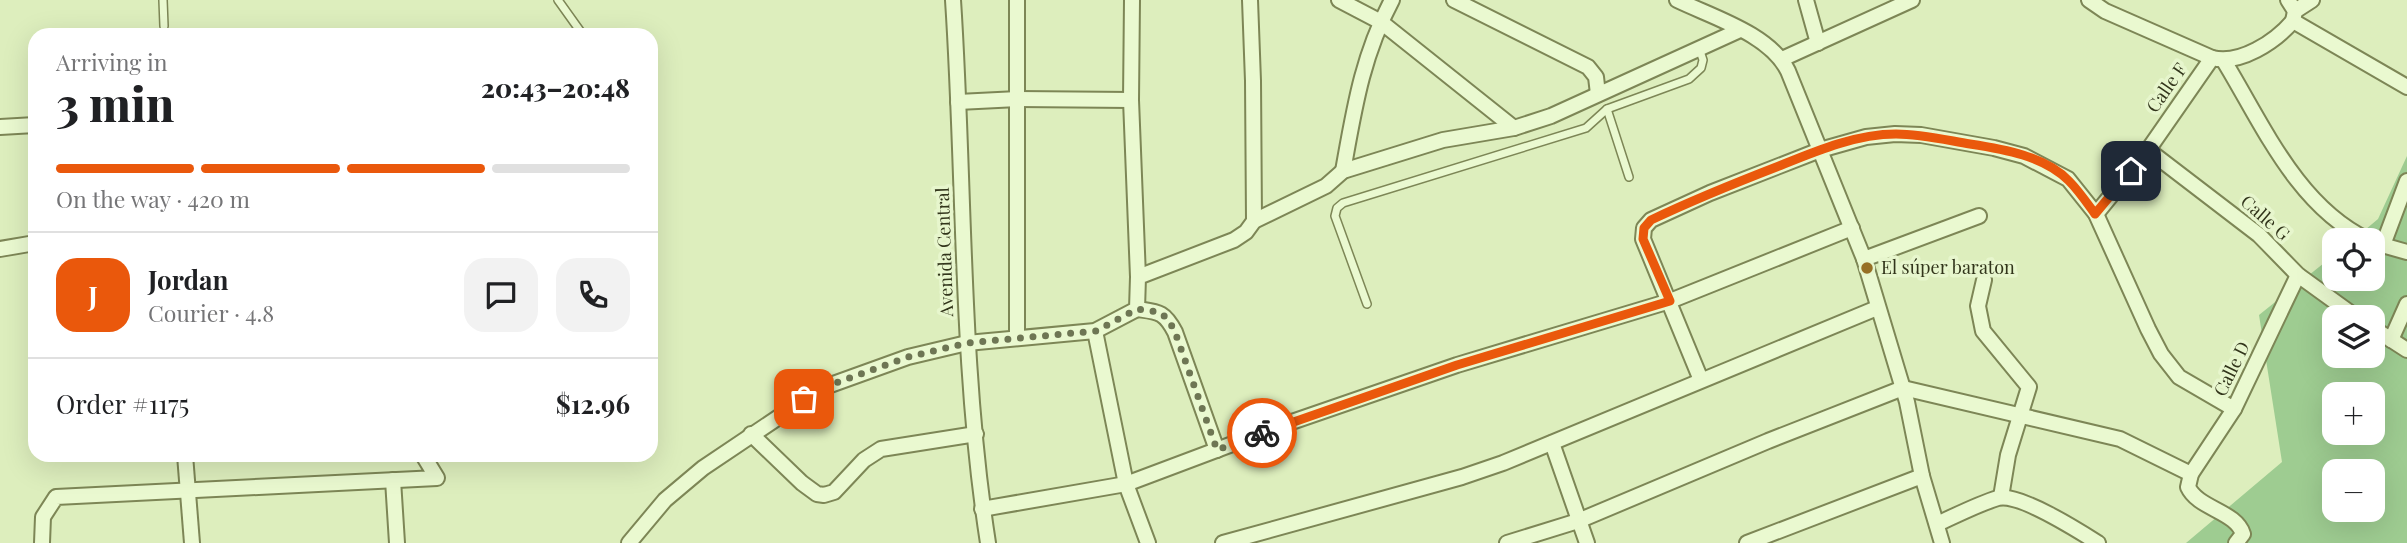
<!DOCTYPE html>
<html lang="en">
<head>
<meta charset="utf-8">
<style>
	body { margin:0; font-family:"Playfair Display",serif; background:#f2f2f2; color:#202124; height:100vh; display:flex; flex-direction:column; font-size:26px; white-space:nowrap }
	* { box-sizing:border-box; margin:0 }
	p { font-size:23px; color:#757577 }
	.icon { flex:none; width:38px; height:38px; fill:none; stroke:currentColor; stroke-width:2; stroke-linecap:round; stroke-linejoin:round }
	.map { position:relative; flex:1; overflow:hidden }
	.side { position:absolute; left:28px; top:28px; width:630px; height:434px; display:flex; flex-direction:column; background:#fff; border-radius:21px; box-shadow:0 7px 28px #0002 }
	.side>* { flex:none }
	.fabs { position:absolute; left:2322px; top:228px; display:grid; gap:14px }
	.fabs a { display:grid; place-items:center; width:63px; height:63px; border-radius:14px; background:#fff; box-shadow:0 7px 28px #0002; font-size:35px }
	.pin { position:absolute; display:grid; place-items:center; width:60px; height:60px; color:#fff; margin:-30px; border-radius:14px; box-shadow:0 4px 10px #0006 }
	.courier { position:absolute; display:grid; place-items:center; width:70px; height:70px; margin:-35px; border:5px solid #ea580c; border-radius:50%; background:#fff; color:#222; box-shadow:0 2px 9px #0007 }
	.summary em { font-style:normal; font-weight:800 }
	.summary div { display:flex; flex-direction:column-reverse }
	.summary { display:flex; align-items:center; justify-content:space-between; height:119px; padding:0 28px }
	h1 { font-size:46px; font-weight:800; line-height:52px }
	.bar { display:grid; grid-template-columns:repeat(4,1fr); gap:10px 7px; align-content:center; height:84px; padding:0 28px }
	.bar i { height:9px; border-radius:5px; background:#e0e0e0 }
	.bar .on { background:#ea580c }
	.bar p { grid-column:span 4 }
	.line { display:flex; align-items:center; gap:18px; padding:0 28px; border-top:2px solid #e0e0e0 }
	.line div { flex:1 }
	.round { display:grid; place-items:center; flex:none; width:74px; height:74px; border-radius:21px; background:#f2f2f2 }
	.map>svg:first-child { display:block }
</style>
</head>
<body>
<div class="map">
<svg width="2407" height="543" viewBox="0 0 2407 543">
	<rect width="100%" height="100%" fill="#ddeebd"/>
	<!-- green -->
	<path fill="#9ecc91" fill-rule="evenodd" d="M2407,156V543H2186L2282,462L2259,315L2334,255V278H2373V240H2353L2378,219ZM2334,317H2373V355H2334ZM2334,394H2373V432H2334ZM2334,471H2373V509H2334Z"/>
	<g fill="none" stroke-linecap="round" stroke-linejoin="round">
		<defs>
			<g id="lane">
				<polyline points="163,0 164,26"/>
				<polyline points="558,0 583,35"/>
				<polyline points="1607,109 1629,177"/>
				<polyline points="1367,304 1335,216 1337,208 1343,203 1586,128 1607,109 1689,79 1701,68 1703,60 1699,48"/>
			</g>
			<g id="street">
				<path d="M953,0C965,181 960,364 988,543"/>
				<polyline points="1132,0 1131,100 1138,277"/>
				<polyline points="1250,0 1253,81 1254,221"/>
				<polyline points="1339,0 1381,22 1514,128"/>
				<polyline points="1454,0 1588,67 1596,77 1598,94"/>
				<path d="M1677,0C1712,17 1770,34 1788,71L1864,259L1907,402L1922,476L1942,543"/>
				<polyline points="1806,0 1818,43"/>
				<polyline points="2089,0 2105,11 2212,58"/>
				<polyline points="2288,0 2295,11 2293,21"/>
				<polyline points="2295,11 2312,0"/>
				<polyline points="2293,21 2407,87"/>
				<polyline points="1782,59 1912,0"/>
				<path d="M2224,61C2263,125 2297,206 2368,240"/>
				<polyline points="958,102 1018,99 1131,100"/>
				<polyline points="0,127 35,125"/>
				<polyline points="2148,150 2259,235 2298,275 2356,317"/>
				<path d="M1343,171C1354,110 1362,56 1392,0"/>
				<path d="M2096,214L2148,150L2212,58C2240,65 2275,42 2293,21"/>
				<polyline points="2375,243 2407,252"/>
				<polyline points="2383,245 2407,181"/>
				<polyline points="0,249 35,243"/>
				<polyline points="1864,259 1979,216"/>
				<polyline points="1984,280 1978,306 1983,331 2029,387 2008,455 2001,497"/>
				<path d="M1137,309C1158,312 1164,311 1175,332L1217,450"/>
				<polyline points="2373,328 2407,350"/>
				<polyline points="1095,331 1126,484 1148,543"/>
				<polyline points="1017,337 1017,0"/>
				<polyline points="2391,340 2407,304"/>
				<polyline points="1701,380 1643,239 1644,228 1651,220 1710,193 1820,150 1866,137 1895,134 1921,135 1994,148 2024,156 2068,179 2096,214 2148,329 2161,354 2179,377 2234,409"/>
				<polyline points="751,434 802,483 817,494 824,495 834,492 864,460 881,449 976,434"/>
				<polyline points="1552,443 1587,543"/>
				<polyline points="185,455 192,543"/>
				<polyline points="393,480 397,543"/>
				<polyline points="982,509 1126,484 1283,425 1457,365 1670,301 1852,228"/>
				<path d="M1937,524C1957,515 1978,504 1998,498C2019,493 2079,531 2098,543"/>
				<polyline points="42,543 43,517 56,497 437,478 423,455"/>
				<polyline points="629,543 665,500 703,468 822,388 908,357 967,343 1095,331 1137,309 1138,277 1234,240 1246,232 1254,221 1326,186 1343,171 1443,140 1514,128 1551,116 1740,30"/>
				<polyline points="1223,543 1462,477 1503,463 1877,308"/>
				<polyline points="1507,543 1578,521 1768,441 1903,388 2120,439 2191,474"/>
				<polyline points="1747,543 1922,476"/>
				<path d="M2236,543L2243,534C2236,511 2198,509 2188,487L2191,474L2234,409L2298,275"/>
			</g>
		</defs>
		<!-- lane casing -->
		<use href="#lane" stroke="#7d8656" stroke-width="10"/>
		<!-- street casing -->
		<use href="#street" stroke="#7d8656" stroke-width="18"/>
		<!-- lane -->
		<use href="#lane" stroke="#eaf9d0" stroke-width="7"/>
		<!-- street -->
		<use href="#street" stroke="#eaf9d0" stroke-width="14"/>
	</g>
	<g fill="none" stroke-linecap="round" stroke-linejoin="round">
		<!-- done -->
		<polyline stroke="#6e7654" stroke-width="7" stroke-dasharray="0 12.6" points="804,399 822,388 908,357 967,343 1096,331 1137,309 1159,312 1168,319 1175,332 1217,450 1262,433"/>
		<!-- route -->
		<path stroke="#ea580c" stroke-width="9" d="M1262,433L1457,365L1670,301L1643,239L1644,228L1651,220C1693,200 1735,183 1779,166C1816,151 1856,134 1896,134C1921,134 1946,140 1970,144C2003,149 2045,156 2069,181C2079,191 2087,203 2095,214L2131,171"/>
	</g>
	<!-- markers -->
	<circle fill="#966f25" stroke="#e7f6cd" stroke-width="2.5" cx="1867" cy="268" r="7"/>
	<g text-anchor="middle" stroke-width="7" stroke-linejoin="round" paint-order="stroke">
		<!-- street labels -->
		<g font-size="18" fill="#32351b" stroke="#e7f6cd">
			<text transform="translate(2167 88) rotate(-55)" y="6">Calle F</text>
			<text transform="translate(2265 218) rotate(41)" y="6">Calle G</text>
			<text transform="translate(945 252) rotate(-92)" y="6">Avenida Central</text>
			<text transform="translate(2232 369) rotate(-64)" y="6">Calle D</text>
		</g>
		<!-- poi labels -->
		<g font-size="18" fill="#32351b" stroke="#e7f6cd" text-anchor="start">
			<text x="1881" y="274">El súper baraton</text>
		</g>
	</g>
</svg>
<div class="fabs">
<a><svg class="icon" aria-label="locate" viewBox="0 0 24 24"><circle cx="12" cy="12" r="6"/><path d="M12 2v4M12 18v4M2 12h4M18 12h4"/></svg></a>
<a><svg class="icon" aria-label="layers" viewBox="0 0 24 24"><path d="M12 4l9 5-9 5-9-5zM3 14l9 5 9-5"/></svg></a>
<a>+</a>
<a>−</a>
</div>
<div class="pin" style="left:804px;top:399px;background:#ea580c"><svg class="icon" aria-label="bag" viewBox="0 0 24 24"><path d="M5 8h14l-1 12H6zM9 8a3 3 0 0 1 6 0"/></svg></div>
<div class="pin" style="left:2131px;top:171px;background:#1f2937"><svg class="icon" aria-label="home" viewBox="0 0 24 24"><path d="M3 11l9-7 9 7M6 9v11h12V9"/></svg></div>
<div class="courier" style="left:1262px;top:433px"><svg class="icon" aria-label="bike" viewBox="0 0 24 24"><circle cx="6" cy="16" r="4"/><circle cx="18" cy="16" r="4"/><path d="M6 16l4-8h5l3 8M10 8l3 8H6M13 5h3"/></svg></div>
<section class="side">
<div class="summary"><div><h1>3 min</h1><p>Arriving in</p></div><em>20:43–20:48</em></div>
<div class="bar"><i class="on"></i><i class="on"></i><i class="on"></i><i></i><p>On the way · 420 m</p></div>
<div class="line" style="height:126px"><b class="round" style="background:#ea580c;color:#fff">J</b><div><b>Jordan</b><p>Courier · 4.8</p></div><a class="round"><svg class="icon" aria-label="chat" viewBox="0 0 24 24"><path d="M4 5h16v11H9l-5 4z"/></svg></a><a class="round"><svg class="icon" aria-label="phone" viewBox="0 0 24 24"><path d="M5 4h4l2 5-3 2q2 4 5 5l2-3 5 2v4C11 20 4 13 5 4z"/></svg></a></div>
<div class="line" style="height:91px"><div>Order #1175</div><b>$12.96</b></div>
</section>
</div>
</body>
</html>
